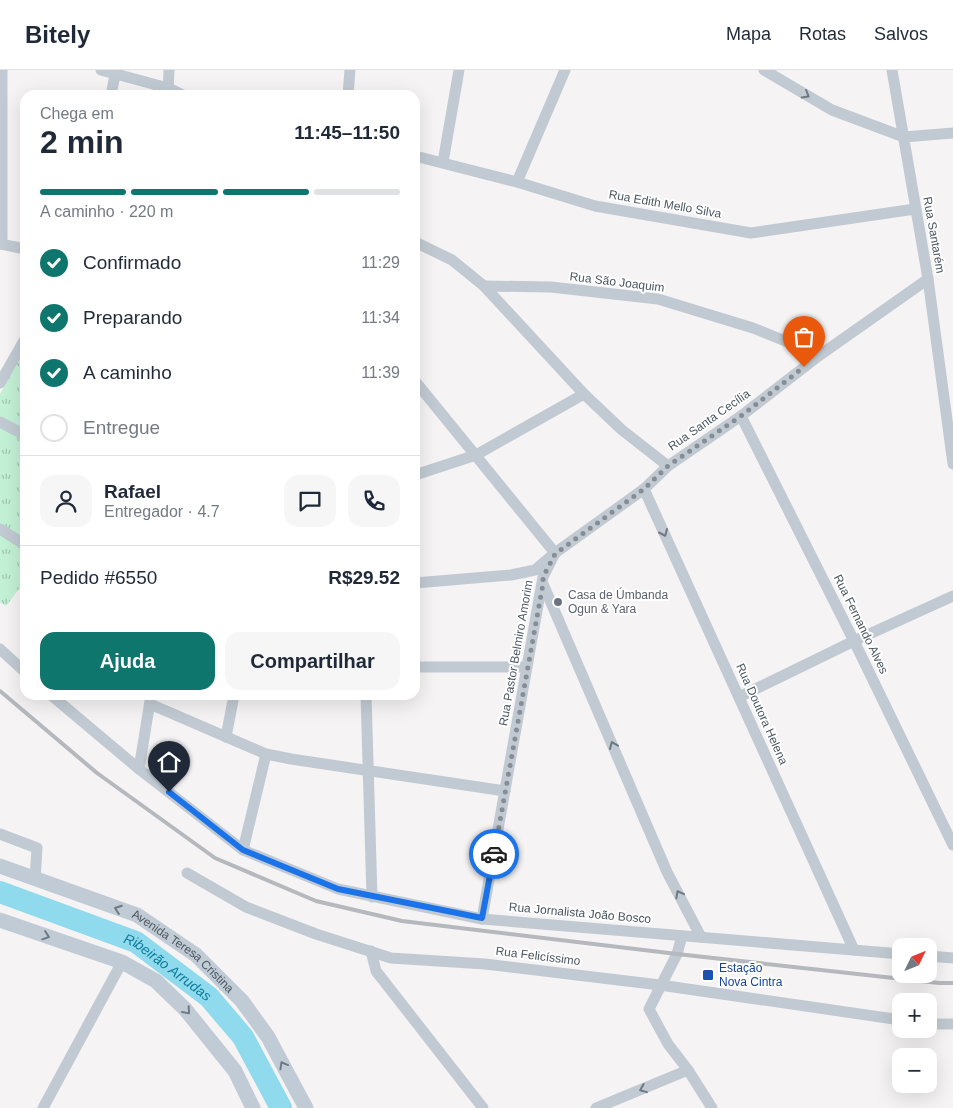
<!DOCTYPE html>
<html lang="pt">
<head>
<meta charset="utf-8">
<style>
	body { margin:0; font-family:Arial,sans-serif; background:#f6f6f7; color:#1f2937; height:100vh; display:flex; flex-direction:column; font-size:19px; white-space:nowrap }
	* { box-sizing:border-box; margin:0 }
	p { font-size:16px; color:#747a83 }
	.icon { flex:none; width:28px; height:28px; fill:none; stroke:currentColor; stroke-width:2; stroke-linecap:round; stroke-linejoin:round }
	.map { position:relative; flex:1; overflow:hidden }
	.side { position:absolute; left:20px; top:20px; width:400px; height:610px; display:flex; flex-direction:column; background:#fff; border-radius:15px; box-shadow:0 5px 20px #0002 }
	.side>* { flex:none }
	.needle { width:32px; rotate:47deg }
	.buttons { position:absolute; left:892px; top:868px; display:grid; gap:10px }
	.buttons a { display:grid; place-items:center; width:45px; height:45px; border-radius:10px; background:#fff; box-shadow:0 5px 20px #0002; font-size:25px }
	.pin { position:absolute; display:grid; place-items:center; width:42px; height:42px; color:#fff; margin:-51px -21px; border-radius:50% 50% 50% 0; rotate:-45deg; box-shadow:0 0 5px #0007 }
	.pin .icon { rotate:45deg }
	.courier { position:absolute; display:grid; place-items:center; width:50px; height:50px; margin:-25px; border:4px solid #1a73e8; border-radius:50%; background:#fff; color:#222; box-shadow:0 1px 6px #0007 }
	.overview em { font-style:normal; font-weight:700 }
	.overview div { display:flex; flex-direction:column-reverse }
	.overview { display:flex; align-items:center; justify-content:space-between; height:85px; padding:0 20px }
	h1 { font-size:32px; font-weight:700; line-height:38px }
	.bar { display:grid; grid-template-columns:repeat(4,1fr); gap:8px 5px; align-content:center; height:60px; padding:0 20px }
	.bar i { height:6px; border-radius:4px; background:#e0e1e3 }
	.bar .active { background:#0f766e }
	.bar p { grid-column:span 4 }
	.line { display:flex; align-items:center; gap:12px; padding:0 20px; border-top:1px solid #e0e1e3 }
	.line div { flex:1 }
	.round { display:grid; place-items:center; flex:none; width:52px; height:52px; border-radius:15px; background:#f6f6f7 }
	ol { padding:0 20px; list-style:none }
	li { display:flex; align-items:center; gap:15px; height:55px }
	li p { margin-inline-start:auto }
	li .icon { padding:5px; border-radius:50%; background:#0f766e; color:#fff; stroke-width:4 }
	li:last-child { color:#747a83 }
	li i { width:28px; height:28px; border:2px solid #e0e1e3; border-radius:50% }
	.cta { display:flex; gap:10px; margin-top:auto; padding:10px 20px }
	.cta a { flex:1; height:58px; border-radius:15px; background:#0f766e; color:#fff; font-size:20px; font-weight:700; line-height:58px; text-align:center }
	.cta a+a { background:#f6f6f7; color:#1f2937 }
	header { display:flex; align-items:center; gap:30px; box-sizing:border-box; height:70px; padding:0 25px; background:#fff; border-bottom:1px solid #e0e1e3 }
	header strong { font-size:24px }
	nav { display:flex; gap:28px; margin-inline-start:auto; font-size:18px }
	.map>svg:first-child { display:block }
</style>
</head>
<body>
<header>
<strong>Bitely</strong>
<nav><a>Mapa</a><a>Rotas</a><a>Salvos</a></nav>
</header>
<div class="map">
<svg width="953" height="1038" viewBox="0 0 953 1038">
	<defs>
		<pattern id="park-tufts" width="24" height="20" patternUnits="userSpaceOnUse" patternTransform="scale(1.25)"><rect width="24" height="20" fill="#c3f1d5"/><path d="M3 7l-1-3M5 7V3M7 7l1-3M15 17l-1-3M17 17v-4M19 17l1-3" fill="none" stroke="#a0c6b0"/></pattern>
	</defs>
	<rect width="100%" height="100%" fill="#f5f3f3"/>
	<!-- park -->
	<g fill="url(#park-tufts)">
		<polygon points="25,279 25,361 0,347 0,324"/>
		<polygon points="0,355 25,370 25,471 0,454"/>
		<polygon points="0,464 25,480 25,511 6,536 0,532"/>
	</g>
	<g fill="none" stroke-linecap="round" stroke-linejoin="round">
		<!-- river -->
		<path stroke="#90daee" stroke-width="22" id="s1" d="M0,822L136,872L209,927L243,967L281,1038"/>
		<!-- minor -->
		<g stroke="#c1cad2" stroke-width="11">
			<polyline points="101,0 168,18 183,25"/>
			<polyline points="764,0 832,40 904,67 953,63"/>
			<polyline points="892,0 928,209 953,394"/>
			<polyline points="111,25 115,5"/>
			<polyline points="168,25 169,0"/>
			<polyline points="348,25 350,0"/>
			<polyline points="415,86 517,112 595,136 751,163 915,139"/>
			<polyline points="443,92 459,0"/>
			<polyline points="517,112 565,0"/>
			<polyline points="415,172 452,190 484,216 584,324 622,360 668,396"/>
			<polyline points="0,174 25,179"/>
			<polyline points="2,174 2,0"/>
			<polyline points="484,216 551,217 658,229 753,258 820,285"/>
			<polyline points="415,311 555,483 543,507 482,849"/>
			<polyline points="0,313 25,269"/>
			<polyline points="741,346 854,571 953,775"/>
			<polyline points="0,352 25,365"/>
			<polyline points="415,405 476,385 584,324"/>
			<polyline points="644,419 854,880"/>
			<polyline points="0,459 25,475"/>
			<polyline points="415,513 511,505 535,500 555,483 644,419 668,396 741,346 820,285 928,209"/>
			<polyline points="543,514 667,802 701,867"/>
			<polyline points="0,579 25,602"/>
			<polyline points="415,597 527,597"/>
			<polyline points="51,625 139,699 243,780 338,819 482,849 901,884"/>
			<polyline points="366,625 372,827"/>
			<polyline points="739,627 854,571 953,526"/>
			<polyline points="150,634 266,684 291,689 505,721"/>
			<polyline points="226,667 234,625"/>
			<polyline points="139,699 151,625"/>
			<polyline points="0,764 37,778 35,809"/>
			<polyline points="243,780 266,684"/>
			<polyline points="187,803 246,837 316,864 391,888 485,894 660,915 901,950"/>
			<polyline points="682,866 677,884 649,939 668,974 688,1000 712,1038"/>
			<polyline points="371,881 376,901 483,1038"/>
			<polyline points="929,886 953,888"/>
			<polyline points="929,954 953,954"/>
			<polyline points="43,1038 122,892"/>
			<polyline points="596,1038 688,1000"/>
		</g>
		<!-- secondary -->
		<g stroke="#c1cbd6" stroke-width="15">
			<path id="s2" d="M0,796L137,845L196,885L242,931L268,967L306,1038"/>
			<polyline points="0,850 122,892 156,911 185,939 235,1001 253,1038"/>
		</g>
		<!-- rail -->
		<polyline stroke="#b5b8bd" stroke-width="4" points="0,621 97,703 215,788 316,831 402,851 677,884 939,913 953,913"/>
	</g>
	<!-- one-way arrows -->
	<defs><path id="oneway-chevron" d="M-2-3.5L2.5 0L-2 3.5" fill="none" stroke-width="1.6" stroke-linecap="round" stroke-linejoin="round" transform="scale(1.25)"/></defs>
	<g stroke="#6e7983">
		<use href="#oneway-chevron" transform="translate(806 25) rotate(30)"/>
		<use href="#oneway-chevron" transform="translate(664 463) rotate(66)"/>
		<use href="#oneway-chevron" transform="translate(613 675) rotate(-113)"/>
		<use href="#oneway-chevron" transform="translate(679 824) rotate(-118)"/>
		<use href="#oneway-chevron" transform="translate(643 1019) rotate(158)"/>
	</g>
	<g stroke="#6e7984">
		<use href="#oneway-chevron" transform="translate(118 839) rotate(-160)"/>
		<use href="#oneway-chevron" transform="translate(46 866) rotate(19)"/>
		<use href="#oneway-chevron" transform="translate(187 941) rotate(49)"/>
		<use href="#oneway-chevron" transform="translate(283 995) rotate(-119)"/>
	</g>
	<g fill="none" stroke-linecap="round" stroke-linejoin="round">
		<!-- done -->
		<polyline stroke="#868d94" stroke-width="5" stroke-dasharray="0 9" points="494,784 543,514 543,507 555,484 644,419 668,396 741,346 804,297"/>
		<!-- route -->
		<polyline stroke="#1a73e8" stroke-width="6" points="169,722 243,780 338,819 482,848 494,784"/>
	</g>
	<!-- markers -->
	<circle fill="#6b7280" stroke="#fff" stroke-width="2" cx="558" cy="532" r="5"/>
	<rect fill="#1a4fb4" stroke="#fff" stroke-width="2" x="702" y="899" width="12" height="12" rx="2.5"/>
	<g text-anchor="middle" stroke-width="4" stroke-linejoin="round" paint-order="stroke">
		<!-- street labels -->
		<g font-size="12" fill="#4a5661" stroke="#fff">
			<text transform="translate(665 134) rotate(10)" y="4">Rua Edith Mello Silva</text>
			<text transform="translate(934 165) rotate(80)" y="4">Rua Santarém</text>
			<text transform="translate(617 212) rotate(7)" y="4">Rua São Joaquim</text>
			<text transform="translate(709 350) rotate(-35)" y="4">Rua Santa Cecília</text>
			<text transform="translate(861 554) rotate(64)" y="4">Rua Fernando Alves</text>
			<text transform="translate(516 583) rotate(-80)" y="4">Rua Pastor Belmiro Amorim</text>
			<text transform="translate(762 644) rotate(66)" y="4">Rua Doutora Helena</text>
			<text transform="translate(580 843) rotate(5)" y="4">Rua Jornalista João Bosco</text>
			<text dy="4" stroke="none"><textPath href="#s2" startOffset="204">Avenida Teresa Cristina</textPath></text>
			<text transform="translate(538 886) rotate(7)" y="4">Rua Felicíssimo</text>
		</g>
		<!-- worship labels -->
		<g font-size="12" fill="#5b616d" stroke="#fff" text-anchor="start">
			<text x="568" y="529">Casa de Úmbanda<tspan x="568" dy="14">Ogun &amp; Yara</tspan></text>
		</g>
		<!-- transit labels -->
		<g font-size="12" fill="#164399" stroke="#fff" text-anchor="start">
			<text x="719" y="902">Estação<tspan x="719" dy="14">Nova Cintra</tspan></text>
		</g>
		<!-- water labels -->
		<g font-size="14" font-style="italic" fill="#0c7c9b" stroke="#fff">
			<text dy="5" stroke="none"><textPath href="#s1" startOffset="185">Ribeirão Arrudas</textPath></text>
		</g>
	</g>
</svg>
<div class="buttons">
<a><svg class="needle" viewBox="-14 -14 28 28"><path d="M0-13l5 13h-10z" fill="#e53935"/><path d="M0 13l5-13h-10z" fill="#747a83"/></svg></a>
<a>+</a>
<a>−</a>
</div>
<div class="pin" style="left:804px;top:297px;background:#ea580c"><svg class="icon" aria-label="bag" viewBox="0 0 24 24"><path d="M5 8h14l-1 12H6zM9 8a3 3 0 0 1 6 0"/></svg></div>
<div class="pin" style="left:169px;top:722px;background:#1f2937"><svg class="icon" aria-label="home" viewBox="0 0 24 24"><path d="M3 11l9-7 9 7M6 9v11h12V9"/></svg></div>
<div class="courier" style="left:494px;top:784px"><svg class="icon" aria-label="car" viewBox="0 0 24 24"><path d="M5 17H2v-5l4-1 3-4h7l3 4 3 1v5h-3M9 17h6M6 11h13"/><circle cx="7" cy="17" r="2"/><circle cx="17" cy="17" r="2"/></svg></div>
<section class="side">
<div class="overview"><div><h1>2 min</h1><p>Chega em</p></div><em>11:45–11:50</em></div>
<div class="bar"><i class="active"></i><i class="active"></i><i class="active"></i><i></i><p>A caminho · 220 m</p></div>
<ol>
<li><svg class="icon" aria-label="check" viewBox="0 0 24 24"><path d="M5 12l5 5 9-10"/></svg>Confirmado<p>11:29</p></li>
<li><svg class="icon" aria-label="check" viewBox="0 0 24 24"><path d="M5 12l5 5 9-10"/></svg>Preparando<p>11:34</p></li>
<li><svg class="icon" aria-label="check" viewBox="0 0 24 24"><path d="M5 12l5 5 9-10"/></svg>A caminho<p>11:39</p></li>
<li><i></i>Entregue</li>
</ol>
<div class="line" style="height:90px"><a class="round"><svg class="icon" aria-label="person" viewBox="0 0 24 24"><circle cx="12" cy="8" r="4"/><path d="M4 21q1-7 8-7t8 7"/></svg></a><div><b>Rafael</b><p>Entregador · 4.7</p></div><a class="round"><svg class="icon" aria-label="chat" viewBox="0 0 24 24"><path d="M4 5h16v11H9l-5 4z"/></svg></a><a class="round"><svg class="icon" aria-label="phone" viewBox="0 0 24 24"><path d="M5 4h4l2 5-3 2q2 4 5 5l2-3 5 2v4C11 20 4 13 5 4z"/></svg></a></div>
<div class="line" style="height:65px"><div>Pedido #6550</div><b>R$29.52</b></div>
<div class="cta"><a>Ajuda</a><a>Compartilhar</a></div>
</section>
</div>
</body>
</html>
